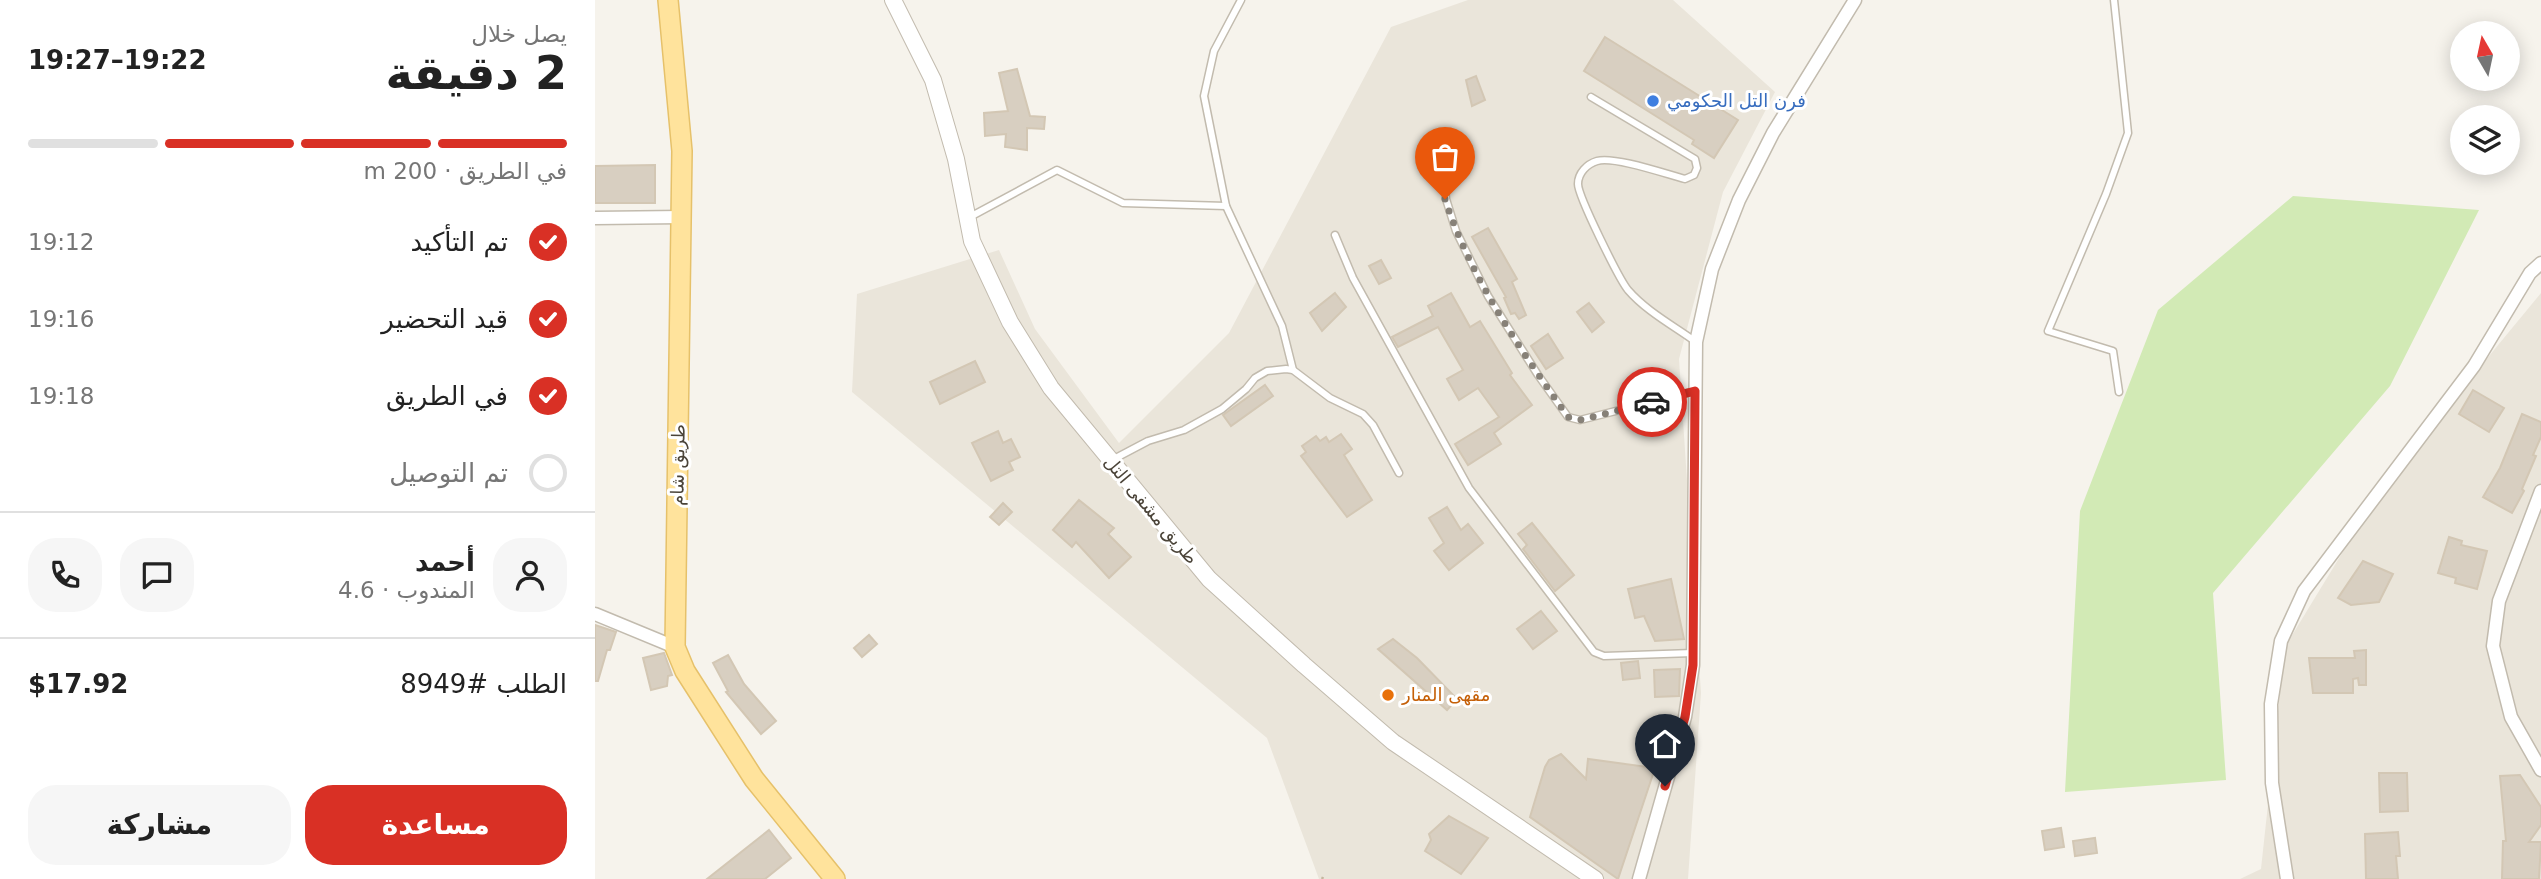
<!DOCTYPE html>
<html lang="ar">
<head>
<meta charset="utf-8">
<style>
	body { margin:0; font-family:"DejaVu Sans",Vazirmatn,sans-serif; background:#f6f6f6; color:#222; direction:rtl; height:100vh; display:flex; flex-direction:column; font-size:26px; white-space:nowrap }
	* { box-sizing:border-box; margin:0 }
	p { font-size:23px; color:#767676 }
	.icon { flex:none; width:38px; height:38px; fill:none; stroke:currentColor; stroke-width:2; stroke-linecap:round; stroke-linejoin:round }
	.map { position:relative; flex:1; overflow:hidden; direction:ltr }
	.details { display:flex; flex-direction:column; background:#fff; width:595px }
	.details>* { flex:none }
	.needle { width:46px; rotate:351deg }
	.buttons { position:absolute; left:1855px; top:21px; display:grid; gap:14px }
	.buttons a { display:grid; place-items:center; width:70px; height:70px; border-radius:50%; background:#fff; box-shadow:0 4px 18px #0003; font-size:35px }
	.pin { position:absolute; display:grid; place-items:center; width:60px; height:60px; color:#fff; margin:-72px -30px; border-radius:50% 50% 50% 0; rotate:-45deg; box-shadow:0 0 7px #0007 }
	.pin .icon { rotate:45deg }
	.courier { position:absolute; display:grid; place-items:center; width:70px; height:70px; margin:-35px; border:5px solid #d93025; border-radius:50%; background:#fff; color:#222; box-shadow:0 2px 9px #0007 }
	.overview em { font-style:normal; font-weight:600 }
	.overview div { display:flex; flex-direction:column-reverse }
	.overview { display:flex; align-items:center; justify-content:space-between; height:119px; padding:0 28px }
	h1 { font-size:46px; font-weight:600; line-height:52px }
	.bar { display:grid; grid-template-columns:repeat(4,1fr); gap:10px 7px; align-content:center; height:84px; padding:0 28px }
	.bar i { height:9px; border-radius:5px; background:#e0e0e0 }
	.bar .current { background:#d93025 }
	.bar p { grid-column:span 4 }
	.line { display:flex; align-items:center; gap:18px; padding:0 28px; border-top:2px solid #e0e0e0 }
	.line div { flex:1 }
	.round { display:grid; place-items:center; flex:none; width:74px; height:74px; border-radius:28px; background:#f6f6f6 }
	ol { padding:0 28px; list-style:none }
	li { display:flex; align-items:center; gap:21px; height:77px }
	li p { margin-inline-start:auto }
	li .icon { padding:7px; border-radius:50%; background:#d93025; color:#fff; stroke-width:4 }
	li:last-child { color:#767676 }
	li i { width:38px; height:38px; border:4px solid #e0e0e0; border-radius:50% }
	.primary-button { display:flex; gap:14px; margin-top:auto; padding:14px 28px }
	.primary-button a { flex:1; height:80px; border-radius:28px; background:#d93025; color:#fff; font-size:28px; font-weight:600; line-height:80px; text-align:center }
	.primary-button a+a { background:#f6f6f6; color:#222 }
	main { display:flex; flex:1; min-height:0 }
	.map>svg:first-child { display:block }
</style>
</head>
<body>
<main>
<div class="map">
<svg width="1946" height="879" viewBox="0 0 1946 879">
	<rect width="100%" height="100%" fill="#f6f3ec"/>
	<!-- residential -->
	<g fill="#eae5da">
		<polygon points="873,0 1078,0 1180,92 1128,192 1084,359 1106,693 1093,879 724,879 672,738 257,392 262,294 404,250 440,329 524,443 634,333 796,27"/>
		<polygon points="1946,293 1946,879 1645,879 1666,869 1690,647 1791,481"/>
	</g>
	<!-- green -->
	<polygon fill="#d2eab5" points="1698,196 1884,210 1795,386 1618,593 1631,780 1470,792 1485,511 1563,310"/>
	<!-- building -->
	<g fill="#d8cfc1" stroke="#d3c7b4" stroke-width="2">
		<polygon points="1010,37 1143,120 1119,158 1097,144 1099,140 989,71"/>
		<polygon points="422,69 435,116 450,117 449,129 432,128 432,150 410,147 411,134 390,136 389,113 413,111 404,73"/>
		<polygon points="881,76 890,100 877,106 871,80"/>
		<polygon points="60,165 60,203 0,203 0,166"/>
		<polygon points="893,228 922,279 917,282 931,315 924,319 920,313 916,314 909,298 911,297 877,237"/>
		<polygon points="786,260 796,278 784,284 774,266"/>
		<polygon points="740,293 751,307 727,331 715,313"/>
		<polygon points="856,293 875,327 885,321 917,373 915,375 937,405 899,433 906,444 873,465 860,444 904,417 883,388 864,400 852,379 868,370 843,327 803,347 797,337 838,316 833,306"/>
		<polygon points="994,303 1009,322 997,332 982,312"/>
		<polygon points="953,334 968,358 951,369 936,346"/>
		<polygon points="380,361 390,382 345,404 335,382"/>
		<polygon points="670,385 678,396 636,426 628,415"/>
		<polygon points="1878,390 1909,408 1894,432 1864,414"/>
		<polygon points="1927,414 1946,422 1946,437 1938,455 1941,456 1927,489 1929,491 1917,513 1888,497 1905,468"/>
		<polygon points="403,431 408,443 416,439 425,457 414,462 418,470 396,481 377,443"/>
		<polygon points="746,434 757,449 749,455 777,500 752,517 706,456 711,452 707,446 721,436 725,441 731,437 734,442"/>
		<polygon points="484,500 519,528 513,534 536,557 514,578 481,542 477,547 458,530"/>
		<polygon points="408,503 417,512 404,525 395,517"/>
		<polygon points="852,507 866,530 873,524 888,543 854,570 839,551 849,543 834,518"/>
		<polygon points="937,523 979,575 960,591 928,549 932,545 923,534"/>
		<polygon points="1854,537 1867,541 1866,545 1892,551 1882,589 1860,583 1861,578 1843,573"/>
		<polygon points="1768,561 1798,574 1784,602 1756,605 1743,598"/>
		<polygon points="1076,579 1089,639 1060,641 1049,616 1040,618 1033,589"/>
		<polygon points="946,611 962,631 938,649 922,629"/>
		<polygon points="0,625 21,632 15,650 12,650 3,681 0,681"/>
		<polygon points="274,635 282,644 267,657 259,648"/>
		<polygon points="798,639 822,658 862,699 852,710 783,649"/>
		<polygon points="1771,650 1771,685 1764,685 1763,678 1758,679 1758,693 1718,693 1714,658 1760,658 1759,651"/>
		<polygon points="69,653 77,675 73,676 72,686 56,690 48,658"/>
		<polygon points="133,655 149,684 181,721 166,734 131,692 133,691 118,663"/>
		<polygon points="1043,661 1045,678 1028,680 1026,663"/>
		<polygon points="1085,669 1084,696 1060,697 1059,670"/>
		<polygon points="966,754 991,779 993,759 1060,768 1023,879 935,817 950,767 954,760"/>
		<polygon points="1784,773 1812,773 1813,811 1785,812"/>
		<polygon points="1925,775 1946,807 1946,825 1934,842 1946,842 1944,879 1907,879 1908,841 1911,841 1905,776"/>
		<polygon points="854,816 893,838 866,874 830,851 836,840 834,834"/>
		<polygon points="1466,828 1469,847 1450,850 1447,831"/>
		<polygon points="174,830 196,858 170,879 112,879"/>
		<polygon points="1803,832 1805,856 1801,856 1803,879 1771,879 1770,834"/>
		<polygon points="1500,838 1502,853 1480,856 1478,841"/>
	</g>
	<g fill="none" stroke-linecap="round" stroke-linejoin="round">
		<defs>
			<g id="service">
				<polyline points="646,0 619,51 609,96 631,206 687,326 698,370"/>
				<polyline points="1519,0 1533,133 1511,194 1453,331 1518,351 1524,392"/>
				<path d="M996,97L1100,159L1102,168L1099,175L1090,179C1071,174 1019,156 1002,161C992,164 983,173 983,184C983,196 1024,279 1033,290C1051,311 1079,326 1101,342"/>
				<polyline points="846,151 851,199 861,231 893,296 943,375 973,417 985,420 1100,391"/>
				<polyline points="373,218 462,170 528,203 631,206"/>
				<polyline points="740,235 758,278 874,488 999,652 1009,656 1098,653"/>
				<polyline points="517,460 553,441 589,430 627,409 651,389 660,378 672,371 691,369 698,370 735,398 768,414 778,425 804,473"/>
			</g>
			<g id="minor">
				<polyline points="0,218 87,217"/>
				<polyline points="1946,491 1904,601 1898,646 1916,717 1946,770"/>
				<polyline points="0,614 80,647"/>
				<polyline points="1044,879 1090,717 1098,665 1101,342 1117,269 1144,200 1178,133 1260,0"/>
				<polyline points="1692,879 1677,783 1676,704 1686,641 1709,591 1879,366 1935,273 1946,263"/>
			</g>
			<polyline id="tertiary" points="298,0 338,80 361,159 377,241 415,322 456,388 614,579 709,665 798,742 1000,879"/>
			<polyline id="primary" points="73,0 87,151 80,647 90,671 159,779 240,879"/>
		</defs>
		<!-- service casing -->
		<use href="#service" stroke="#c2bbae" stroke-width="9"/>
		<!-- minor casing -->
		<use href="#minor" stroke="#c2bbae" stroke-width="15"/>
		<!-- tertiary casing -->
		<use href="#tertiary" stroke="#c2bbae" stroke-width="18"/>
		<!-- primary casing -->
		<use href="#primary" stroke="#e6c16a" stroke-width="22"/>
		<!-- path -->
		<polyline stroke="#c4b79f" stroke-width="2.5" stroke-dasharray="3.5 3.5" stroke-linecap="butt" points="727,879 728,877"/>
		<!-- service -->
		<use href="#service" stroke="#fff" stroke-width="6"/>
		<!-- minor -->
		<use href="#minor" stroke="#fff" stroke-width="12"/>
		<!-- tertiary -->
		<use href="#tertiary" stroke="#fff" stroke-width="16"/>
		<!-- primary -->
		<use href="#primary" stroke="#ffe39c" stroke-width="19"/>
	</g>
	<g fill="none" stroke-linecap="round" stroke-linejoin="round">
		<!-- done -->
		<path stroke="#878178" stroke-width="7" stroke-dasharray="0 12.6" d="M850,199C876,279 925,349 973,417L985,420L1057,402"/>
		<!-- route -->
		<polyline stroke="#d93025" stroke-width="9" points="1057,402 1100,391 1098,665 1090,717 1070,786"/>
	</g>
	<!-- markers -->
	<circle fill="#3f7fe0" stroke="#fff" stroke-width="2.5" cx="1058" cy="101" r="7"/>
	<circle fill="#e8710a" stroke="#fff" stroke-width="2.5" cx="793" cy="695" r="7"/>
	<g text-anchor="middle" stroke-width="6" stroke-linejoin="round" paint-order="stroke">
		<!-- shop labels -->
		<g font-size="18" fill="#366cbe" stroke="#fff" text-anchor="start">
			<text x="1072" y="107">فرن التل الحكومي</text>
		</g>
		<!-- street labels -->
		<g font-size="18" fill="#4b4439" stroke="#fff">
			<text transform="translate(83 465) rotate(-89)" y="6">طريق شام</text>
			<text transform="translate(556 510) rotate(50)" y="6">طريق مشفى التل</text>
		</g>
		<!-- food labels -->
		<g font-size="18" fill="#c56008" stroke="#fff" text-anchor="start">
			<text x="807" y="701">مقهى المنار</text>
		</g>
	</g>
</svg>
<div class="buttons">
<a><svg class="needle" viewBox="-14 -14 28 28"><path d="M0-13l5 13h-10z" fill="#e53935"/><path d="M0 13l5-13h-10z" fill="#767676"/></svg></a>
<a><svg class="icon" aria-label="layers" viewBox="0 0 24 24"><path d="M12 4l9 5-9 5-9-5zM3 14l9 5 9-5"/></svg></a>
</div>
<div class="pin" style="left:850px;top:199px;background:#ea580c"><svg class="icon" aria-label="bag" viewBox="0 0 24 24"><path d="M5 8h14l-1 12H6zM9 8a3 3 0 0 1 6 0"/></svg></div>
<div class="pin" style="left:1070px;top:786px;background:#1f2937"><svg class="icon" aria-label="home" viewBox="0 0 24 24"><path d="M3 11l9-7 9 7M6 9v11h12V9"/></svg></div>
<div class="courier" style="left:1057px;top:402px"><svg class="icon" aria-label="car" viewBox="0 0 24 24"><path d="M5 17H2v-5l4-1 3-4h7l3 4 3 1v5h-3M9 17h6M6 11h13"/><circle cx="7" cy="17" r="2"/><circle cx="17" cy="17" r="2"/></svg></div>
</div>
<section class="details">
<div class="overview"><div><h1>2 دقيقة</h1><p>يصل خلال</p></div><em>19:22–19:27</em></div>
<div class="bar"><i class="current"></i><i class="current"></i><i class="current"></i><i></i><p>في الطريق · 200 m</p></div>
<ol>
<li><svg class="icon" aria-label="check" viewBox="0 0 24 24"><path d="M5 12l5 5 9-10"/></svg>تم التأكيد<p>19:12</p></li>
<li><svg class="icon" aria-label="check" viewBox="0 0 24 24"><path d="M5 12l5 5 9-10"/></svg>قيد التحضير<p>19:16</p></li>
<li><svg class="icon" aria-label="check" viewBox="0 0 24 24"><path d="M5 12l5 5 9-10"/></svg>في الطريق<p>19:18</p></li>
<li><i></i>تم التوصيل</li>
</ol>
<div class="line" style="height:126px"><a class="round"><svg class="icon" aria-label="person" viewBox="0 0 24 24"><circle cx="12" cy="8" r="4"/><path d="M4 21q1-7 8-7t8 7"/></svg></a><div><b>أحمد</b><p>المندوب · 4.6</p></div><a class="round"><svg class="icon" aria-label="chat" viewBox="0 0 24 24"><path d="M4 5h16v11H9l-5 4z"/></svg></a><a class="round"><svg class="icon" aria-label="phone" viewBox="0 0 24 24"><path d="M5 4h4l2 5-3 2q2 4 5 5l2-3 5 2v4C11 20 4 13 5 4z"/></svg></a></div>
<div class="line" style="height:91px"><div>الطلب #8949</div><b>$17.92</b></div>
<div class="primary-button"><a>مساعدة</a><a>مشاركة</a></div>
</section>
</main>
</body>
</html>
